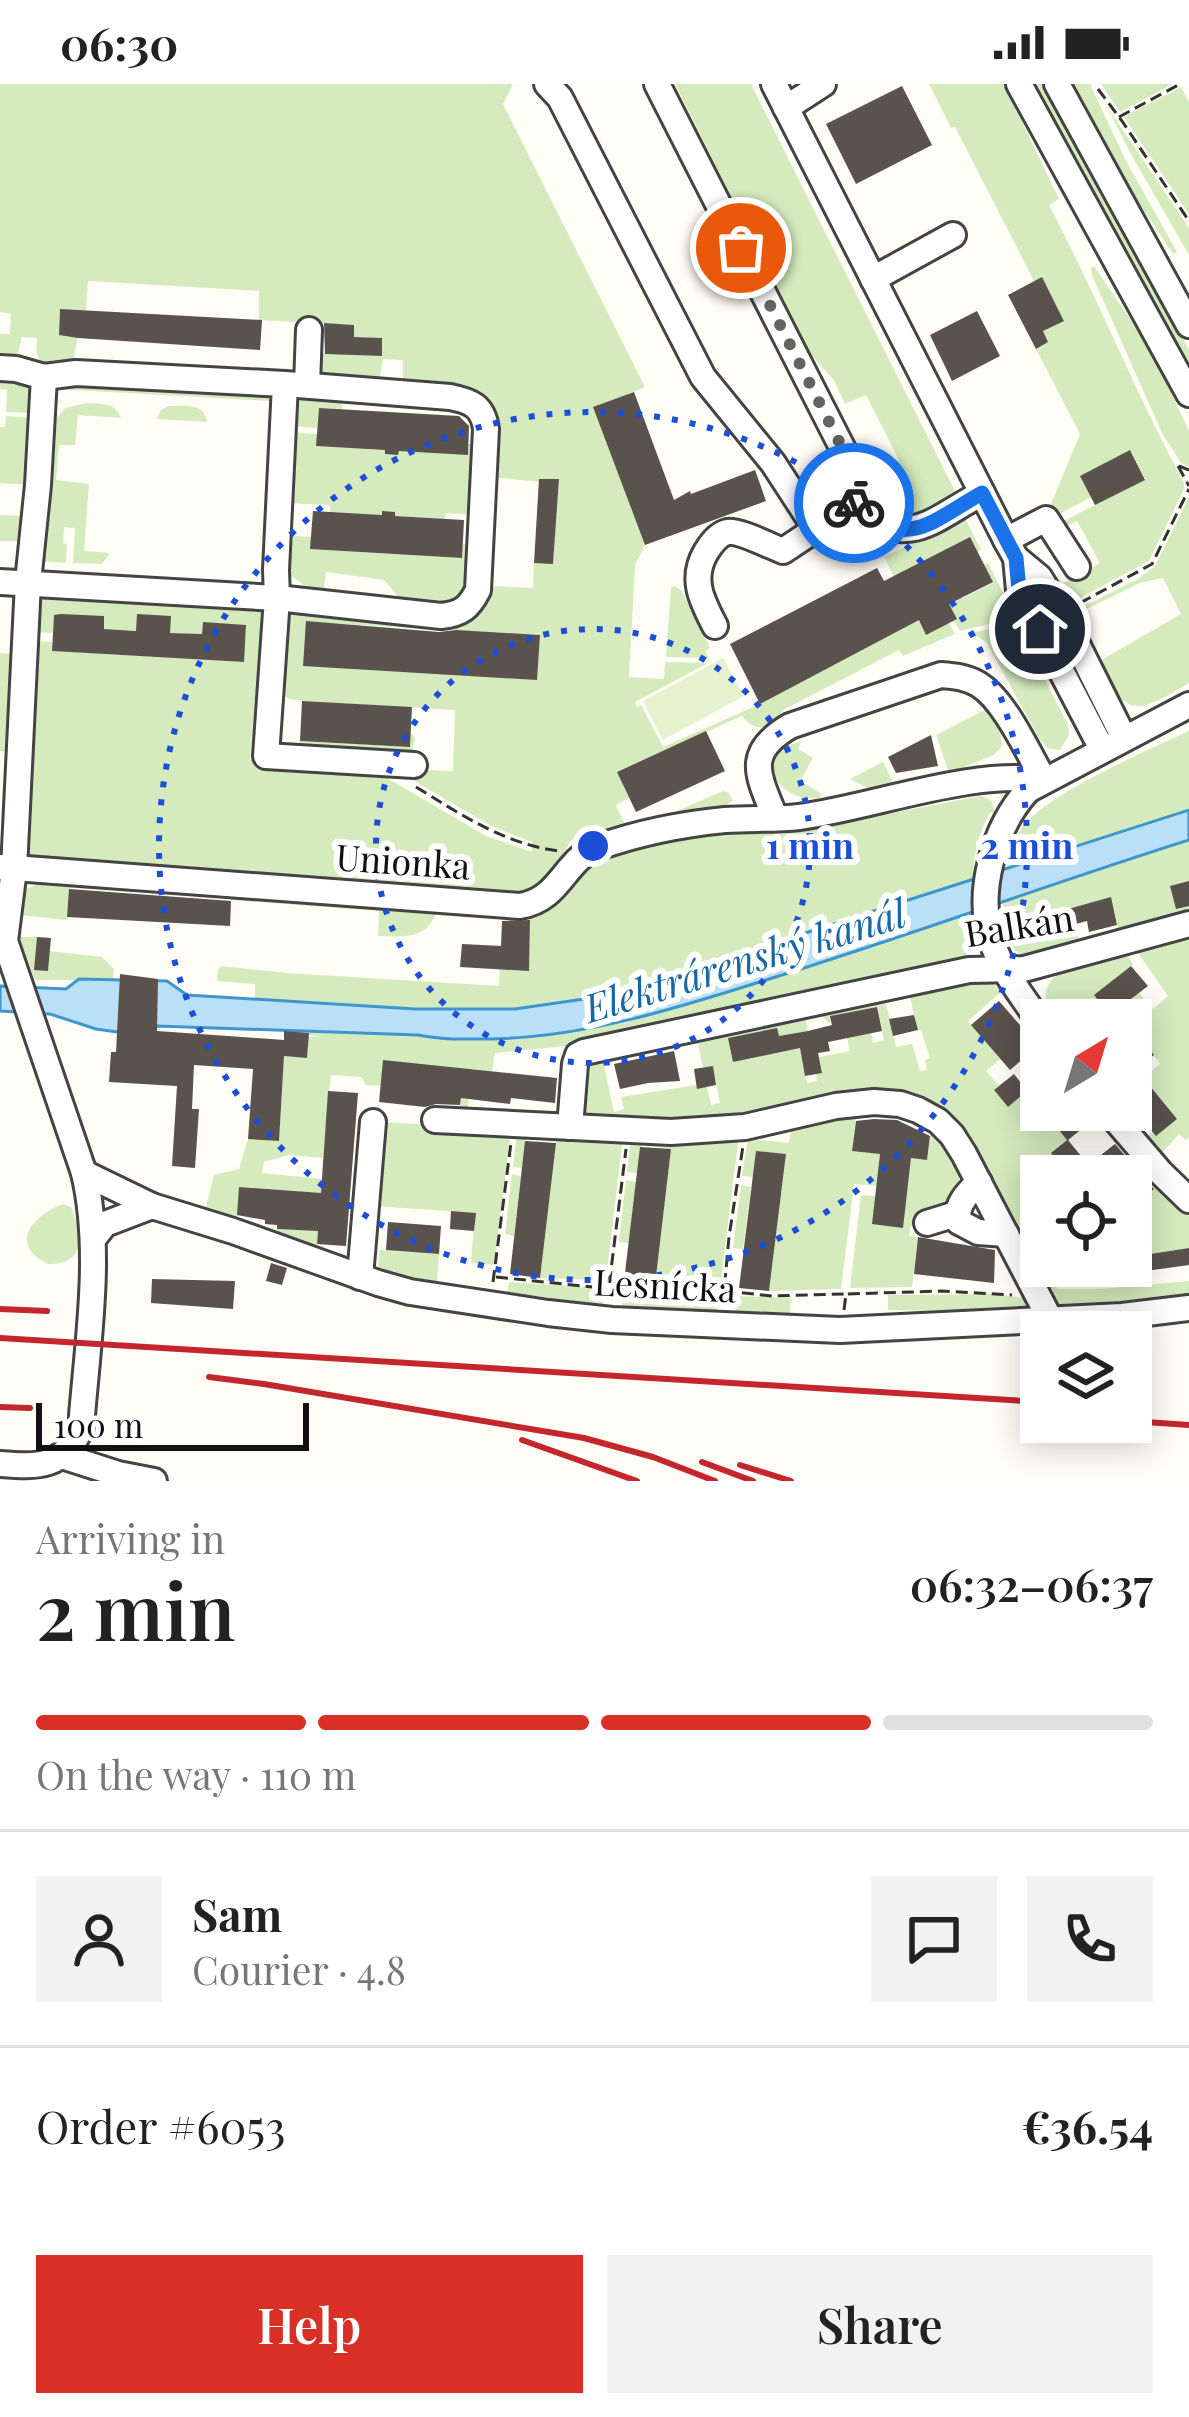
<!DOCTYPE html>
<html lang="en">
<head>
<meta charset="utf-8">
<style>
	body { margin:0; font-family:"Playfair Display",serif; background:#f2f2f2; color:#222; height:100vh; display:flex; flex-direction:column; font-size:45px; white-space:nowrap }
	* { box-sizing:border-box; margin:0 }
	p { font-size:39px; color:#767676 }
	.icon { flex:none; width:66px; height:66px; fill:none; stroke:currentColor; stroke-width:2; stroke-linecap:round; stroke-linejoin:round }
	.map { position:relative; height:1397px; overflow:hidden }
	.drawer { display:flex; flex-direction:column; background:#fff; flex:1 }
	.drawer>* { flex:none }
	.needle { width:78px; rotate:38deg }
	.controls { position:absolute; left:1020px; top:915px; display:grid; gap:24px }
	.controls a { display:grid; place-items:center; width:132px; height:132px; border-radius:0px; background:#fff; box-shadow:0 6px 30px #0003; font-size:60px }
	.scale { position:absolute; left:36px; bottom:30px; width:273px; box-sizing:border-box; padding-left:12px; border:6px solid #111; border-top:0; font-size:33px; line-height:42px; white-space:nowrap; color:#111; -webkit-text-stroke:9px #fff; paint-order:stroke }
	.pin { position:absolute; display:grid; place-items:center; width:102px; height:102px; color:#fff; margin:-51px; border:6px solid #fff; border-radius:50%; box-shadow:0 3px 12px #0007 }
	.courier { position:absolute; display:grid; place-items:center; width:120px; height:120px; margin:-60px; border:9px solid #1a73e8; border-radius:50%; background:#fff; color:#222; box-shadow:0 3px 15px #0007 }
	.headline em { font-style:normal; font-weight:600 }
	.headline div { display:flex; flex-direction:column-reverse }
	.headline { display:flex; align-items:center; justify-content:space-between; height:204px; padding:0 36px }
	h1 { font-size:78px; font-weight:600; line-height:90px }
	.bar { display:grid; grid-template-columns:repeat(4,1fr); gap:18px 12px; align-content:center; height:144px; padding:0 36px }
	.bar i { height:15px; border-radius:9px; background:#e0e0e0 }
	.bar .on { background:#d93025 }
	.bar p { grid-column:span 4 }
	.line { display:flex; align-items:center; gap:30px; padding:0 36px; border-top:3px solid #e0e0e0 }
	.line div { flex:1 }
	.round { display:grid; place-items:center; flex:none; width:126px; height:126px; border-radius:0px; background:#f2f2f2 }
	.button { display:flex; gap:24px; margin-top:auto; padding:24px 36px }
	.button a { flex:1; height:138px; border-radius:0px; background:#d93025; color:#fff; font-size:48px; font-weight:600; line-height:138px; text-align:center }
	.button a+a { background:#f2f2f2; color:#222 }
	.status { display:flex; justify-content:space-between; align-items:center; height:84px; padding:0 60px; background:#fff; direction:ltr }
	.status svg { height:33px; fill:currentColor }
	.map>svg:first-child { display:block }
</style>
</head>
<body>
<div class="status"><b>06:30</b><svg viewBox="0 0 49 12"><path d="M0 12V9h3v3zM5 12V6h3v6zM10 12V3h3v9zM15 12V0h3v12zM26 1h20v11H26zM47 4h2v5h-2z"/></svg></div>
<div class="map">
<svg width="1189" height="1397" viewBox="0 0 1189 1397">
	<rect width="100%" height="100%" fill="#fffdf5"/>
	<!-- green -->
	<g fill="#d5ebbd" fill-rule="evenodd">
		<path d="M0,0H513L503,20L645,303L594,324L645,461L635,481L629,593L664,595L665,578L708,579L635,618L637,623L641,621L663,663L760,620L906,543L895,520L949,539L955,550L903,572L899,566L783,626C772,644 756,651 742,632L618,687L629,714L616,721L626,743C609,754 588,748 570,757L560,780L531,811L27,774L33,557L52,558L53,567L243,578L246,542L204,538L202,550L170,549L138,530L136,547L104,545L103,532L54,531L53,549L34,548L37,516L40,511L267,524L265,596L255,614L250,676L370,684L486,752L532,768V758L491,742L394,685L453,687L455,626L302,617L289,615L280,609L286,525L438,536L495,502L533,504L534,479H553L559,396L540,395L539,398L490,393L491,341L407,301L403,295V276L383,275L379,297L322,294L321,269L381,272L382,255L354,253V241L259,236V207L88,197L86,226H60L59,250L78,252L73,279L42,283L36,267L37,254L22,253L16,277L0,279V250H10L11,230L0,228ZM306,538L540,551L537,595V596Z"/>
		<path d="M675,0H751L956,409C940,421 909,442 891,427C881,419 876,402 871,391L899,376L866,311L845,320L834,296L809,269Z"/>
		<path d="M929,0H1004L1059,115L1049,121C1097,212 1135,308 1184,399V405L1149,477L1074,517L1067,519L1058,502L1100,479L1077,437L1064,443L1058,440L1145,395L1131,367L1091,413L1054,433L1051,420L1080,350L1036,265L1048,258L1043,247L1064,236L1042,194L1034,197L955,43L951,44Z"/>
		<polygon points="1032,0 1043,0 1189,266 1189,284"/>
		<polygon points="1073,0 1090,0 1125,75 1177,168 1173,170 1127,101"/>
		<polygon points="1101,0 1173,0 1120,28"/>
		<polygon points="1181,3 1189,18 1189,130 1124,33"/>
		<polygon points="1106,21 1189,144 1189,171 1132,72"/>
		<polygon points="1094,182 1146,259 1163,292 1189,347 1189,383 1181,379 1162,349 1092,191 1091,184"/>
		<polygon points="0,289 34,302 34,329 6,328 7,306 0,305"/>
		<polygon points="60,300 276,311 268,502 262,502 271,317 58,305"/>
		<polygon points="342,309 342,325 319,324 317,344 290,342 291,321 298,311"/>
		<path d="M87,319C100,320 116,318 121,334L78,331L75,361H59L56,396L89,400L84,467L110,469L102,480L73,479L75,444L64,443L63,459L67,460L66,479L38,477L50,342L65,324Z"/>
		<path d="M168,322C183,322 205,318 207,338L157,335L160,327Z"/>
		<polygon points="6,332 34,334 30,401 0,399 0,343 5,343"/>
		<polygon points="289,348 317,350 317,362 385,366 398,371 399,367 480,359 476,431 446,429 445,435 395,432 395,428 383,427 382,431 330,428 330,421 285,419"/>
		<path d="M1189,413V599C1137,630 1127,636 1098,578L1181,530L1163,494L1140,499L1080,528L1086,542H1079L1074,527L1138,495L1155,482Z"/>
		<polygon points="0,431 28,432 20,457 0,457"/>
		<polygon points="965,434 981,466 898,501 884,473"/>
		<polygon points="283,451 311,453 311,465 461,474 463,460 474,460 473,503 460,522 407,523 384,496 326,488 324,504 305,502 283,486"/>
		<polygon points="988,479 1016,534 960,547 954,537 956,534 942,506 963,514 992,499 984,480"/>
		<polygon points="674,502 681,506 710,564 705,567 709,574 666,573 671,504"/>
		<polygon points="1016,539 1068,641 1069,651 1060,666 1049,665 1040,656 987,559 977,552 966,550"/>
		<polygon points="0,569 14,570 13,668 0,667"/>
		<polygon points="987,625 1000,645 1002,662 994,671 949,689 936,651"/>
		<path d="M1189,647V726L1005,786C1010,771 1013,755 1023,742C1049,709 1148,666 1189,647Z"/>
		<polygon points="411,649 415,655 411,672 304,667 299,661 300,657 409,663"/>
		<path d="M801,658L798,665L813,674L800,697L822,710L820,714C772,719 752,665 801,658Z"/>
		<polygon points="883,678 894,700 868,704 850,695"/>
		<polygon points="723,707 729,709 733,717 723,722 654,737"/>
		<path d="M981,712L991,716L996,730L990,728C978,751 973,771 973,796L686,885L612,911L514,925H415L255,916V900L217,897L218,885L222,882L287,889L499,902L500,885L529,886L530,834L454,828L545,825L564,810L584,786L603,772L696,748L760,745L776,751Z"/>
		<path d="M1189,756V833L1091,856L1090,851L1118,844L1110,814L1071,824L1080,860L1025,875C1005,860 1005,842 1003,818Z"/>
		<path d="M44,798L438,825C428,855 406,853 378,852L379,827L231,816V813L70,804L67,836L20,831L17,828L23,806Z"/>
		<polygon points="976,827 974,854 963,878 577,961 495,969 492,987 472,985 467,1033 459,1032 464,986 381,1002 366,1001 361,993 331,991 323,1074 289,1071 264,1078 262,1089 322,1095 317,1163 277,1147 277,1145 296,1146 299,1107 240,1103 237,1134 206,1123 214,1091 239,1085 248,1055 279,1057 284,972 307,974 308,953 320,952 308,951 309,946 418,951 440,956 624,939 908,851"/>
		<path d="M1189,847V1053L1186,1056L1179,1050L1159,1072L1144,1053L1177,1035L1158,1012L1129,1034L1122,1026H1131V1004L1160,980L1146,961L1131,972V936H1052C1026,885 1087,876 1122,865L1133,880L1095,912L1110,931L1139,909L1153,925L1168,912L1133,862Z"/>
		<polygon points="19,853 37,853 35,886 48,886 50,867 102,873 114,885 113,896 35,896 27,874 21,875 17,863"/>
		<polygon points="978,893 992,899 1001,908 968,937 1000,975 986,987 999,1002 994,1007 1008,1022 1023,1011 1033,1023 1026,1029 1033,1038 1045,1029 1067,1055 1051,1069 1070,1092 1041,1092 1041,1182 1046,1182 1047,1195 1055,1195 1057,1205 1101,1205 1189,1197 1189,1209 1157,1215 1054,1221 930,1021 713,1041 581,1034 582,977 602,973 614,1028 624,1025 621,1013 696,1001 707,1003 711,1021 720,1019 713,983 703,984 697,954 805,931 808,947 797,949 807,999 817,997 816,990 822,988 819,973 850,967 847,954 871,949 873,959 884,956 877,923 831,932 832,941 817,929 885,915 896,963 912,960 920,987 927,986 925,976 930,974 921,946 918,946 908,905"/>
		<polygon points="856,1031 852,1066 880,1070 877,1102 854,1100 841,1205 769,1207 786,1071 756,1067 753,1093 742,1092 748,1055 789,1059 792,1040"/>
		<polygon points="932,1037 963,1075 954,1120 910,1143 909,1152 918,1153 912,1203 850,1204 861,1111 875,1112 902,1143 911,1074 927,1075"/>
		<polygon points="381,1038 511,1045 494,1181 471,1179 475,1129 375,1122"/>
		<polygon points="517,1049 623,1053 606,1196 540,1194 556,1057 526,1054 522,1084 513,1083"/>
		<polygon points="739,1051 720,1204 655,1201 671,1065 641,1061 637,1089 627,1088 631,1053"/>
		<polygon points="1120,1056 1159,1100 1157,1103 1166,1115 1174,1109 1189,1124 1189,1164 1131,1173 1131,1125 1156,1103 1118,1058"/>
		<polygon points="512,1090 521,1092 514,1152 505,1150"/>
		<polygon points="626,1096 636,1098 629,1159 619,1158"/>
		<polygon points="741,1101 751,1103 743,1165 733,1164"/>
		<path d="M63,1120L71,1123C82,1151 87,1180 48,1180C7,1160 33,1131 63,1120Z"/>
		<polygon points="379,1166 439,1170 437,1199 378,1186"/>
		<polygon points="509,1198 605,1204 603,1221 507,1210"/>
		<polygon points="624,1205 719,1211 716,1230 622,1222"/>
		<polygon points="992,1210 1031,1215 1025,1222 959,1227 888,1226 888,1211"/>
		<polygon points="737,1212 791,1214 790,1231 735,1232"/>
	</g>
	<!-- pitch -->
	<polygon fill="#e6f2cf" points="723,574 744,612 663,656 643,617"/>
	<!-- water -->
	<path fill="#b9e0f7" stroke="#3f96cf" stroke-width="3" d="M1189,726V756C1053,799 919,848 782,891C686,921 592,953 490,955C465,955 442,956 418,951L157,942L117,948L96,945L50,930L0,927V902L66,905L79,895L167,897L187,911L415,925H515L612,911Z"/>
	<!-- building -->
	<g fill="#5a524d">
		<polygon points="902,2 932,61 856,100 826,40"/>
		<polygon points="1042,193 1064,237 1043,247 1048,258 1036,265 1008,211"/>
		<polygon points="60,225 262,236 260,266 78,254 59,251"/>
		<polygon points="977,227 1000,272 952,297 930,251"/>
		<polygon points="324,239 354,241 354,253 382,254 382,272 325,270"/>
		<polygon points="634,308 674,416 690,407 691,410 755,386 766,417 645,461 593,323"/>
		<polygon points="319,324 459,332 469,342 468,371 399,367 398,371 385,370 385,366 316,362"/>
		<polygon points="1130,366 1145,396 1095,421 1080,392"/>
		<polygon points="539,395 559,395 553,480 534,479"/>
		<polygon points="313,427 382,431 382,427 395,428 395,432 464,436 462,474 310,465"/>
		<polygon points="970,453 993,498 949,520 957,535 926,551 919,536 760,620 730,560 877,484 884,497"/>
		<polygon points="61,530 104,532 104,545 136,547 137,530 171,532 170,549 202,550 203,538 246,541 244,578 52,567 54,531"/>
		<polygon points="306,537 439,548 456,546 540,551 537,596 303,582"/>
		<polygon points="302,617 412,623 410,663 300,657"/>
		<polygon points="706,647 725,687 636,728 617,688"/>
		<polygon points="931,651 938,682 896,689 888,673"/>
		<polygon points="1189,797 1189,822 1176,825 1170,802"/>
		<polygon points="69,805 231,817 230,842 67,833"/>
		<polygon points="1111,813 1117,841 1089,848 1087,837 1072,841 1068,825"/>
		<polygon points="530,836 529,887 460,883 462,860 501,862 502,837"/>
		<polygon points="37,853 51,854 48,887 34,886"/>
		<polygon points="1131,882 1148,902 1110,931 1094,911"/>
		<polygon points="120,890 158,895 157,947 284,956 284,947 309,949 307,974 284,972 279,1057 248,1055 253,985 194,981 192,1025 199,1025 195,1084 172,1082 177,1002 109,998 111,968 116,968"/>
		<polygon points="999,917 1038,962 1010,986 971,941"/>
		<polygon points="877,923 882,947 828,958 830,967 818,969 822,989 805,992 800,964 733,978 728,954 777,944 779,952 808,947 832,941 830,932"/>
		<polygon points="914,931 918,946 893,952 889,935"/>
		<polygon points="1146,961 1154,971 1136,985 1177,1035 1156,1052 1131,1023 1131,972"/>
		<polygon points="674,967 680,997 648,999 620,1005 614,980"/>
		<polygon points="383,976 557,994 555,1019 511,1014 510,1020 461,1014 460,1021 436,1020 425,1023 379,1018"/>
		<polygon points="713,982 716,1001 697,1005 694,985"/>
		<polygon points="1014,990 1027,1007 1008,1023 994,1006"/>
		<polygon points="328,1007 358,1009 346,1162 317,1160 318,1147 277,1145 277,1141 265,1140 265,1136 237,1131 239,1103 321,1109"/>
		<polygon points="1043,1026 1091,1026 1094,1035 1068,1056 1090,1083 1079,1092 1074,1092 1065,1080 1062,1082 1051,1069 1067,1056"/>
		<polygon points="874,1035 897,1036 930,1052 927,1076 911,1074 903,1144 872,1140 880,1070 852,1067 856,1037"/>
		<polygon points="525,1057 556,1059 540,1194 510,1190"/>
		<polygon points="1115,1060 1154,1105 1131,1125 1131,1092 1098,1092 1088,1081"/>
		<polygon points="640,1063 671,1065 655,1201 624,1197"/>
		<polygon points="756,1067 786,1070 769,1207 739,1204"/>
		<polygon points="451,1127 476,1129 474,1147 450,1145"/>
		<polygon points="388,1138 441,1142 439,1170 386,1166"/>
		<polygon points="918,1153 995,1166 994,1199 914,1190"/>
		<polygon points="1189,1164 1189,1181 1131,1189 1131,1173"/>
		<polygon points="271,1179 287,1184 282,1201 266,1197"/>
		<polygon points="152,1195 235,1197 233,1225 151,1219"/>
	</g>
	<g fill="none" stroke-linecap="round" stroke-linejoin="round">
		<defs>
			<g id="minor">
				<path d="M547,0L560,14L703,293L773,379L816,445L851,432C916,460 926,440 982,409"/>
				<polyline points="657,0 851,381 859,400 851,432"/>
				<polyline points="774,0 1006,456 1016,474 1039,493 1061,528 1124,654"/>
				<polyline points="1019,0 1189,310"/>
				<polyline points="1057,0 1189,241"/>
				<polyline points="786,24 823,0"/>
				<polyline points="873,195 953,151"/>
				<path d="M0,284L16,285L44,293L38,401L28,498L14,785L5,857L84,1089C103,1169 87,1262 81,1344C63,1384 39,1383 0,1380"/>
				<path d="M44,293L76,289L285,300L276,486L277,514L441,532C461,530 469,524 478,506L486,345C483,322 471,317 450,313L285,300"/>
				<polyline points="307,301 309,246"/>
				<polyline points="1006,456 1046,435 1077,483"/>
				<polyline points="1016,474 1019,506 1102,665"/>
				<polyline points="0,498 277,514 266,672 414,681"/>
				<path d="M715,542C702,517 690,495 706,468C711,460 717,451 727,448C739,446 770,462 783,467L816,445"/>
				<path d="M775,733C758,691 744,669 790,642L941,591C954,592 966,593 978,600C1005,616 1028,669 1044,696"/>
				<path d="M0,783L520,822C562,815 564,774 599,763C638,749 684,740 725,736C749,734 775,736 799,733C874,723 970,685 1044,696"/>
				<path d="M1041,940C1024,914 1002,888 992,858C975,809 994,743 1028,706L1189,621"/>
				<polyline points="1107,1026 1161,1089 1189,1116"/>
				<polyline points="435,1036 671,1048 745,1043 836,1022 874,1018 900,1020 918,1026 938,1037 952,1051 964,1070 1050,1235"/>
				<polyline points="570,1043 575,980 578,971 584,968 969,886 1024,885 1189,840"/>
				<polyline points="84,1089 152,1122 233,1147 378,1199 410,1208 548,1229 612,1236 840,1246 1122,1232 1189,1224"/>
				<path d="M979,1098C968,1108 954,1122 959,1138L978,1148L1006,1150"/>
				<polyline points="927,1139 956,1130"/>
				<polyline points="93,1155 105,1140 152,1122"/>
				<polyline points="360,1193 373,1038"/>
				<polyline points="62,1372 118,1390 154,1397"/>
			</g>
		</defs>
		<!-- minor casing -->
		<use href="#minor" stroke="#444" stroke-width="30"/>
		<!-- path -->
		<g stroke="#333" stroke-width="3" stroke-dasharray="12 6" stroke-linecap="butt">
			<polyline points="1098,5 1122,37 1189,137"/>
			<polyline points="1119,33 1180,0"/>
			<polyline points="1178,382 1189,402"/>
			<polyline points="1179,382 1189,386"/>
			<polyline points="1080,519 1152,480 1189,405"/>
			<path d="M416,703C462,731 504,760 559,767"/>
			<polyline points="496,1193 611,1205"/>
			<polyline points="493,1198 511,1059"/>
			<polyline points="724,1207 772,1212 845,1210"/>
			<polyline points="611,1217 610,1194 626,1065"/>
			<polyline points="723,1219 729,1153 743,1062"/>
			<polyline points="844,1226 846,1210 942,1207 1012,1211"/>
		</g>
		<!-- minor -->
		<use href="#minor" stroke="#fff" stroke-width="24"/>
		<!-- rail -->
		<g stroke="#c4262e" stroke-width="6">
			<polyline points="0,1225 47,1227"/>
			<polyline points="0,1254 1041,1318"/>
			<polyline points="209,1293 264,1300 584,1354 653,1373 715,1397"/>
			<polyline points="0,1323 30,1324"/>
			<polyline points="1131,1337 1189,1341"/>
			<polyline points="522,1356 637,1397"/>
			<polyline points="702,1378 753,1397"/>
			<polyline points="740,1381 791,1397"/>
		</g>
	</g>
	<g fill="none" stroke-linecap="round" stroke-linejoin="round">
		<!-- done -->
		<polyline stroke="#646461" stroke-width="12" stroke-dasharray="0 21.6" points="741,164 851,381 859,400 854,419"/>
		<!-- route -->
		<path stroke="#1a73e8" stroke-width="15" d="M854,419L851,432C916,460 926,441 982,409L1016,474L1019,506L1040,545"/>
	</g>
	<!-- distance rings -->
	<g fill="none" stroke="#1d4ed8" stroke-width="6" stroke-dasharray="6 12">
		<circle cx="593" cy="762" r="217"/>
		<circle cx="593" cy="762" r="434"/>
	</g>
	<g text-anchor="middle" stroke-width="12" stroke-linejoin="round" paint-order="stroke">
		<!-- street labels -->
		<g font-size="36" fill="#111" stroke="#fff">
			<text transform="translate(403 778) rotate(4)" y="13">Unionka</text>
			<text transform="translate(1019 842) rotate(-9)" y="13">Balkán</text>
			<text transform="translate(665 1202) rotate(3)" y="13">Lesnícka</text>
		</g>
		<!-- water labels -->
		<g font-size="39" font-style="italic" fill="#1768a6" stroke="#fff">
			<text transform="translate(745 877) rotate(-17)" y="14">Elektrárenský kanál</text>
		</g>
	</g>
	<circle cx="593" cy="762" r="18" fill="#1d4ed8" stroke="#fff" stroke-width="6"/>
	<g font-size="36" text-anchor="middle" font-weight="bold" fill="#1d4ed8" stroke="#fff" stroke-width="12" stroke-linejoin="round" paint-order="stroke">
		<text x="810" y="775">1 min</text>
		<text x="1027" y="775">2 min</text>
	</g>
</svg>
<div class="controls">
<a><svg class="needle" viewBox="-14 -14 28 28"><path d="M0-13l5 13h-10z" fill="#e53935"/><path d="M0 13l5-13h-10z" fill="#767676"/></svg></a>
<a><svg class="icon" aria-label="locate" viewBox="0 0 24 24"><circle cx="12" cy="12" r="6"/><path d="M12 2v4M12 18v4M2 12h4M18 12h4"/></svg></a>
<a><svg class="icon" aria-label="layers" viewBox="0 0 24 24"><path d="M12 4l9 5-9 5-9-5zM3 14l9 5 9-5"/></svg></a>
</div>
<div class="scale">100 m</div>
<div class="pin" style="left:741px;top:164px;background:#ea580c"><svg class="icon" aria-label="bag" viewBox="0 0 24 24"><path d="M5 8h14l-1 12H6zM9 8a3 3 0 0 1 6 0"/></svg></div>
<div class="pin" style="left:1040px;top:545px;background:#1f2937"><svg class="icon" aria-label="home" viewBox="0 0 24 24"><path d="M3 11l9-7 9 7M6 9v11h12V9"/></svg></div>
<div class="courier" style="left:854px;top:419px"><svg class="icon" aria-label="bike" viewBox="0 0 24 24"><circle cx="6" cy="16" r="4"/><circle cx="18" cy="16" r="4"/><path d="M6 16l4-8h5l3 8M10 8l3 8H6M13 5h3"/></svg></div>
</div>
<section class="drawer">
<div class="headline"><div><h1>2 min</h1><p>Arriving in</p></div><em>06:32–06:37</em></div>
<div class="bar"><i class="on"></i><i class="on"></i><i class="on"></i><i></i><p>On the way · 110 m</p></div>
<div class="line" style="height:216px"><a class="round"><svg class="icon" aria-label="person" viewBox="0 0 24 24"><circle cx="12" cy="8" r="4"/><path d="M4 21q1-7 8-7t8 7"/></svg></a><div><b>Sam</b><p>Courier · 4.8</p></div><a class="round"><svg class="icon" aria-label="chat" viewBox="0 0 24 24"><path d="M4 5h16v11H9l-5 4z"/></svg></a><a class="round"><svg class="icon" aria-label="phone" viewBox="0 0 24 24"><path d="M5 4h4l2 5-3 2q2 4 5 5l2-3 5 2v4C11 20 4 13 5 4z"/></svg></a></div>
<div class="line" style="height:156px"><div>Order #6053</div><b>€36.54</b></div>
<div class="button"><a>Help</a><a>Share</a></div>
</section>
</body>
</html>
